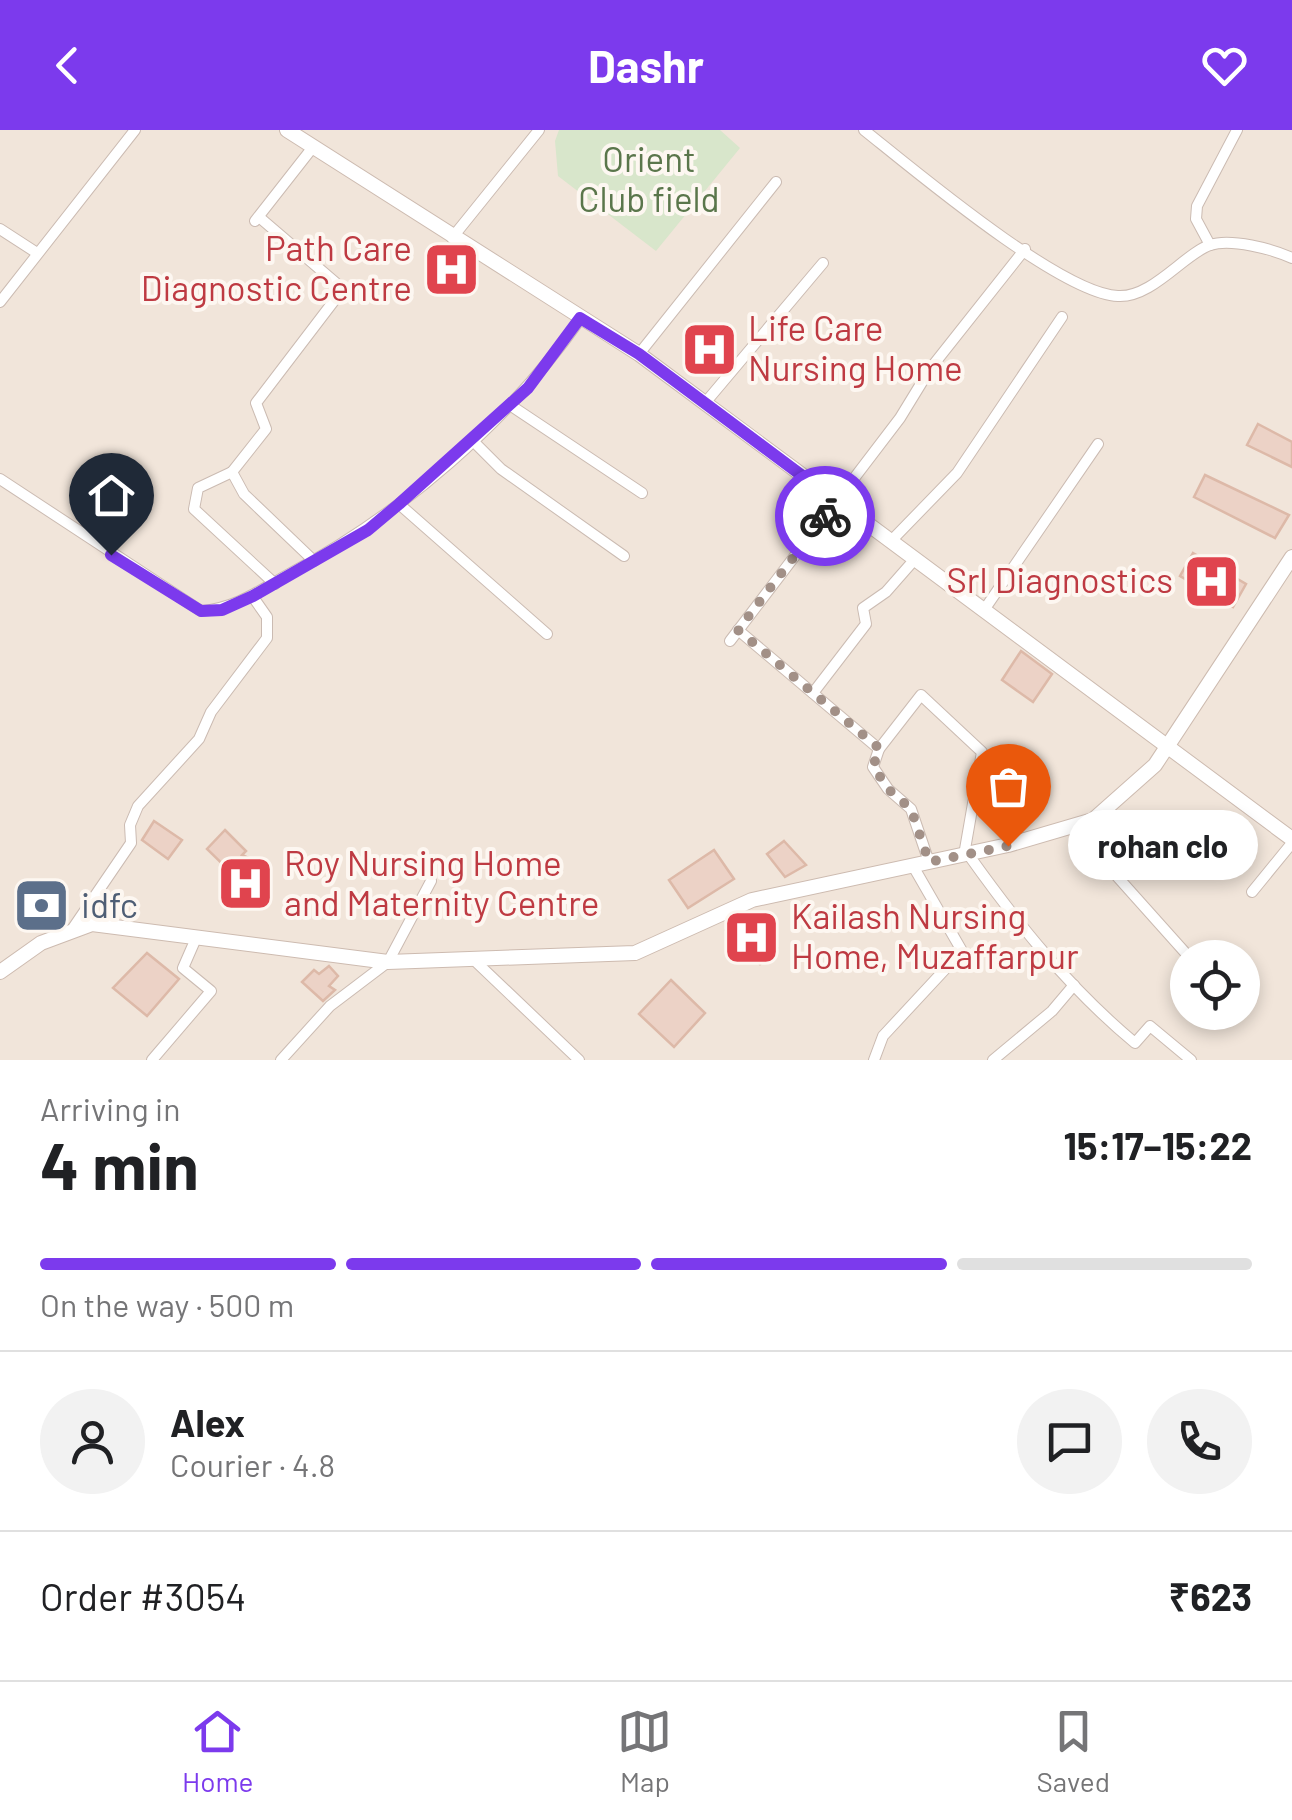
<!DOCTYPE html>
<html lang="en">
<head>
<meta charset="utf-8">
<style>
	body { margin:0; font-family:Barlow,sans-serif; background:#f2f2f2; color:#202124; height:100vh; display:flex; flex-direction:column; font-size:38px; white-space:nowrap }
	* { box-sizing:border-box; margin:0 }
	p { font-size:32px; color:#757577 }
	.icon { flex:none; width:55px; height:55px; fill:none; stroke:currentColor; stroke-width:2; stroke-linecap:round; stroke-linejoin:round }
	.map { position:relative; height:930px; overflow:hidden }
	.drawer { display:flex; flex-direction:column; background:#fff; flex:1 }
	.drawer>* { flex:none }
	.fabs { position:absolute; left:1170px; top:810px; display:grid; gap:20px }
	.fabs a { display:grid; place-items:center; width:90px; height:90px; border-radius:50%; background:#fff; box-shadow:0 5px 15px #0003; font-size:50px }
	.pin { position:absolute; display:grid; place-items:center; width:85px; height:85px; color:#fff; margin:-102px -42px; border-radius:50% 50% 50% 0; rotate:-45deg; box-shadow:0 0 10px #0007 }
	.pin .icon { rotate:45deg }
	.courier { position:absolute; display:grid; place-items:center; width:100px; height:100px; margin:-50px; border:8px solid #7c3aed; border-radius:50%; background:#fff; color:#222; box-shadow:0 2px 12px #0007 }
	.bubble { position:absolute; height:70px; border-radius:35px; background:#fff; box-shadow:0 5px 15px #0003; font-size:32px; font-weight:700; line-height:70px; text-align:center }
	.overview em { font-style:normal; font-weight:700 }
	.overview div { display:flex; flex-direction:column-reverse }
	.overview { display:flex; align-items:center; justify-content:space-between; height:170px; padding:0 40px }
	h1 { font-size:65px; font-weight:700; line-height:75px }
	.bar { display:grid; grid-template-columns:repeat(4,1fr); gap:15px 10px; align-content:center; height:120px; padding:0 40px }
	.bar i { height:12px; border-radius:8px; background:#e0e0e0 }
	.bar .active { background:#7c3aed }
	.bar p { grid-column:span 4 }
	.line { display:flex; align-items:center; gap:25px; padding:0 40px; border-top:2px solid #e0e0e0 }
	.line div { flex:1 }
	.round { display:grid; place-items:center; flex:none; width:105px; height:105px; border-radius:52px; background:#f2f2f2 }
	header { display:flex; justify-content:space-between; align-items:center; height:130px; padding:0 40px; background:#7c3aed; color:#fff; font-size:45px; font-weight:700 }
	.dock { display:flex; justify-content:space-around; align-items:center; height:140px; border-top:2px solid #e0e0e0; background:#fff; font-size:28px; color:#757577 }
	.dock a { display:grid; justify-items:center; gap:5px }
	.dock .active { color:#7c3aed }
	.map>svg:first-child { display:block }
</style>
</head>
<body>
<header><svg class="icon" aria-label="back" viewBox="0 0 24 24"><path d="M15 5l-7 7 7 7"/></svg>Dashr<svg class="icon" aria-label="heart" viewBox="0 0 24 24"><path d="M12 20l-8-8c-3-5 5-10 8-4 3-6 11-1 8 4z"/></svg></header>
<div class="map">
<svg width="1292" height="930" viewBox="0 0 1292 930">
	<rect width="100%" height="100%" fill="#faf3eb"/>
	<!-- residential -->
	<path fill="#f1e5da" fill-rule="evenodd" d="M0,0H1292V930H0ZM1188,828H1242V882H1188Z"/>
	<!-- green -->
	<polygon fill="#d8e6cb" points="559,0 720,0 740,18 656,121 558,46 555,11"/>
	<!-- building -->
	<g fill="#ecd2c6" stroke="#ddb9a8" stroke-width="2.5">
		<polygon points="1258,294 1292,312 1292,337 1247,315"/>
		<polygon points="1205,345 1289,385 1275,408 1194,367"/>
		<polygon points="1193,423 1246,454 1233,477 1180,446"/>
		<polygon points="1021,521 1052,544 1033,572 1002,550"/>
		<polygon points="154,691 182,710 168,729 142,710"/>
		<polygon points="225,700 246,721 242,725 264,735 250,766 235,759 239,750 207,719"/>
		<polygon points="784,711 806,735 785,747 767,724"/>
		<polygon points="714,720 734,749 688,778 669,750"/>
		<polygon points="745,785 777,818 760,834 726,800"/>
		<polygon points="147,823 179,849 147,886 113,858"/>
		<polygon points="329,836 338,846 329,856 335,860 323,871 302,852 314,840 319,844"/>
		<polygon points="671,850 705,883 674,917 639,884"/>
	</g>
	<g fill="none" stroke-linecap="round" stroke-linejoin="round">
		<defs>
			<g id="minor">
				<path d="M864,0C913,39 1061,164 1118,166C1152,168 1184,124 1210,115C1231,108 1272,119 1292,128"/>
				<polyline points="259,87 343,159 256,273 266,299 232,342 244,364 314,431"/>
				<polyline points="255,91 313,17"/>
				<polyline points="0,99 37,123"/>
				<polyline points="452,108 539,0"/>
				<polyline points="1210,115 1196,89 1197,76 1237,0"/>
				<polyline points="0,172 135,0"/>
				<polyline points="639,224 776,52"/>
				<polyline points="705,273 823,133"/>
				<polyline points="510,275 642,363"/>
				<polyline points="472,310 501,339 624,426"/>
				<polyline points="232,342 198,358 194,379 275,454"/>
				<path d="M0,349L201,481C237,478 260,460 291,443C403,383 508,292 581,188"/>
				<polyline points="399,374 547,504"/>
				<polyline points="891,411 957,343 1062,187"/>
				<polyline points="984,480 1098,314"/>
				<polyline points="738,500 879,619 873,637 888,659 911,679 929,732"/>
				<polyline points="730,511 900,288 930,239 1025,119"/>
				<polyline points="813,563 866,494 863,478 886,462 915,429"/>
				<polyline points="879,619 921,565 982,622 964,725"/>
				<polyline points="1072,696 1190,828"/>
				<path d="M968,724C1017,793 1069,858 1135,913L1150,896L1191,930"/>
				<polyline points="1252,762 1292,713"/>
				<polyline points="71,801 131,713 130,695 138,676 199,609 211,582 267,508 267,487 253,467"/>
				<polyline points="474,830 579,930"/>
				<polyline points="152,930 211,861 183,838 197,806"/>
				<polyline points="281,930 330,876 388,832 431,751"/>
				<polyline points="874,930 883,906 962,821 913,736"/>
				<polyline points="993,930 1052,881 1074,855"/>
			</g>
			<g id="secondary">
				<polyline points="287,0 639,224 1292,709"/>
				<polyline points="0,842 41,813 92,794 388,832 635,823 752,770 1008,715 1093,690 1155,635 1292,427"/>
			</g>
		</defs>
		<!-- minor casing -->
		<use href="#minor" stroke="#cbbbb2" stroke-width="12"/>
		<!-- secondary casing -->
		<use href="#secondary" stroke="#cdbbb0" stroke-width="16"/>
		<!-- minor -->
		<use href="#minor" stroke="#fff" stroke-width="10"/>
		<!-- secondary -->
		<use href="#secondary" stroke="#fff" stroke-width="14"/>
	</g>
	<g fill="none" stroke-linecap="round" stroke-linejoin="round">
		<!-- done -->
		<polyline stroke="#a29087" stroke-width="10" stroke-dasharray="0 18" points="825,386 738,500 880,619 873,636 888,659 911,679 929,732 1008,716"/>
		<!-- route -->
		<polyline stroke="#7c3aed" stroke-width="12" points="111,425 201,481 222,480 253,466 368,400 399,374 528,258 580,188 639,224 836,371 825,386"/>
	</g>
	<!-- icons -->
	<defs>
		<symbol id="hospital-square" viewBox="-11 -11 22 22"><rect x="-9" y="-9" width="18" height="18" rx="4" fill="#e0444e" stroke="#fdf7f1"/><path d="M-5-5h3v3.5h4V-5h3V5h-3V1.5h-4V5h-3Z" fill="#fff"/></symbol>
		<symbol id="bank-square" viewBox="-11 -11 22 22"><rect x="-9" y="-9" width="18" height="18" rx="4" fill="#5c6f8a" stroke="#fdf7f1"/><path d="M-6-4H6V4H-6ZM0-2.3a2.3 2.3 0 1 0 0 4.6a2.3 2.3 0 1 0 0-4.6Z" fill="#fff"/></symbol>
	</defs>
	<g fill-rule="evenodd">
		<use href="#hospital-square" x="420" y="108" width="63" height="63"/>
		<use href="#hospital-square" x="678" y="188" width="63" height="63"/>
		<use href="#hospital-square" x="1180" y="420" width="63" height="63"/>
		<use href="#hospital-square" x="214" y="722" width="63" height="63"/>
		<use href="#bank-square" x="10" y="744" width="63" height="63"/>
		<use href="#hospital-square" x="720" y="776" width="63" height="63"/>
	</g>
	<g text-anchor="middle" stroke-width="8" stroke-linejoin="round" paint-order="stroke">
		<!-- park labels -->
		<g font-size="35" fill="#5a764b" stroke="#fdf7f1">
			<text x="649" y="42">Orient<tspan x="649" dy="40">Club field</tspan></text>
		</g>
		<!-- health labels -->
		<g font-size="35" fill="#be3a42" stroke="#fdf7f1" text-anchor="start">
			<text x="412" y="131" text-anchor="end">Path Care<tspan x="412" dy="40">Diagnostic Centre</tspan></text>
			<text x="748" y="211">Life Care<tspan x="748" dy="40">Nursing Home</tspan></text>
			<text x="1173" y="463" text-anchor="end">Srl Diagnostics</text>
			<text x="284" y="746">Roy Nursing Home<tspan x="284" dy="40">and Maternity Centre</tspan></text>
			<text x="791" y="799">Kailash Nursing<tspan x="791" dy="40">Home, Muzaffarpur</tspan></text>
		</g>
		<!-- service labels -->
		<g font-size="35" fill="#4e5e75" stroke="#fdf7f1" text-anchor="start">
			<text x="81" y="788">idfc</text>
		</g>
	</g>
</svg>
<div class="fabs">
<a><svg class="icon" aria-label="locate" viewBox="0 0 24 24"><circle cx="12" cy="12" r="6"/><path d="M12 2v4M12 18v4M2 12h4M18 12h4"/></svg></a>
</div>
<div class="pin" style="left:1008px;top:716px;background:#ea580c"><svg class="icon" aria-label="bag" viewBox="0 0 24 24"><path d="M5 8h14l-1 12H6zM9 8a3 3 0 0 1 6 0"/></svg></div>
<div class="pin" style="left:111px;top:425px;background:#1f2937"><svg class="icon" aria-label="home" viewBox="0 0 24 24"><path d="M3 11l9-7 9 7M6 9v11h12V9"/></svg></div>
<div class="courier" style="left:825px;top:386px"><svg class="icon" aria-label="bike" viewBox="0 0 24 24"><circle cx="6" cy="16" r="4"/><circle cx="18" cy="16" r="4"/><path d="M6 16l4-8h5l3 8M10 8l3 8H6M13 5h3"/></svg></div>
<div class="bubble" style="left:1068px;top:680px;width:190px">rohan clo</div>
</div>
<section class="drawer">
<div class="overview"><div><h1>4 min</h1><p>Arriving in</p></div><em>15:17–15:22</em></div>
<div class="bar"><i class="active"></i><i class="active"></i><i class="active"></i><i></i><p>On the way · 500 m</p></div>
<div class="line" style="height:180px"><a class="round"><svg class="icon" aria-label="person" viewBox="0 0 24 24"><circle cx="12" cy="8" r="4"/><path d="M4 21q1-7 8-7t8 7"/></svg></a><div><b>Alex</b><p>Courier · 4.8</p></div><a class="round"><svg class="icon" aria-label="chat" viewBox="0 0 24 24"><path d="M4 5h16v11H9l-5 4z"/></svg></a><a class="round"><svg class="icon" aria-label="phone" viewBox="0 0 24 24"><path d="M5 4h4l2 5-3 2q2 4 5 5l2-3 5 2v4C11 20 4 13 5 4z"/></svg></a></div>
<div class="line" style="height:130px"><div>Order #3054</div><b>₹623</b></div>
</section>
<nav class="dock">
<a class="active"><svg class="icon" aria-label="home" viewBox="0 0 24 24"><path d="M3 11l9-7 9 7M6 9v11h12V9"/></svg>Home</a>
<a><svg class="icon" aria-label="map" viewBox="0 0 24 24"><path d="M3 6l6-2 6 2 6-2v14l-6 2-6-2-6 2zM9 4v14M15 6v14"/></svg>Map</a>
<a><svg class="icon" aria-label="saved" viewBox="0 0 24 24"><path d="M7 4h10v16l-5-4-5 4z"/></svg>Saved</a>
</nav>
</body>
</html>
